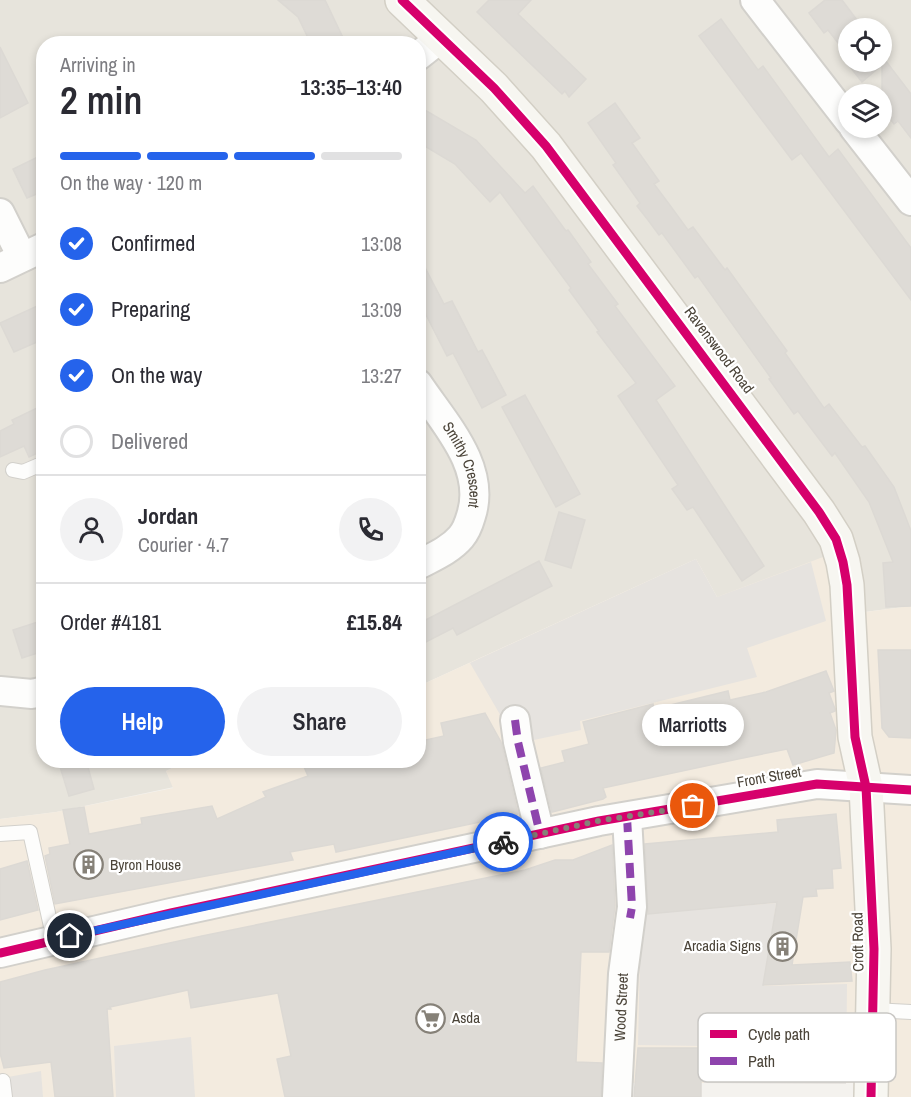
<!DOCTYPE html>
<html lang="en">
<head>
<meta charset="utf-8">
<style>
	body { margin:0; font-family:"Archivo Narrow",sans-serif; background:#f2f2f3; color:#2b2b33; height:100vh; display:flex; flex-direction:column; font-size:22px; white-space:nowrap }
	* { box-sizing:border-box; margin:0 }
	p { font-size:20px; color:#7c7c81 }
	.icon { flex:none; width:33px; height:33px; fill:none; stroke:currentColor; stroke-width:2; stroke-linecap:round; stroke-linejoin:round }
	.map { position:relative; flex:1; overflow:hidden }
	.sheet { position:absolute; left:36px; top:36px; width:390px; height:732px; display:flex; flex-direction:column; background:#fff; border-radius:24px; box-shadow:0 3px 9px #0003 }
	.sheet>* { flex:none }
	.controls { position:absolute; left:838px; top:18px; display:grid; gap:12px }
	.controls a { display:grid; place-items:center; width:54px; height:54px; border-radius:50%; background:#fff; box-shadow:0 3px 9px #0003; font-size:30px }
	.pin { position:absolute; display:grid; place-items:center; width:51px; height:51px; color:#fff; margin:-26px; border:3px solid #fff; border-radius:50%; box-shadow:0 2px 6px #0007 }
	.courier { position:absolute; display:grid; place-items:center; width:60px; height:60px; margin:-30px; border:4px solid #2563eb; border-radius:50%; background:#fff; color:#222; box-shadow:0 2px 8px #0007 }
	.bubble { position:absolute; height:42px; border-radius:21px; background:#fff; box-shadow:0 3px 9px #0003; font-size:20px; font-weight:600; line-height:42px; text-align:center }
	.head em { font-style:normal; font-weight:600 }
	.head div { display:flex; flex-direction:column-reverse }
	.head { display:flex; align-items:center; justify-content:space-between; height:102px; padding:0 24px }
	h1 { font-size:39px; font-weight:600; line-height:45px }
	.bar { display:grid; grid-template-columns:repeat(4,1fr); gap:9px 6px; align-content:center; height:72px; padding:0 24px }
	.bar i { height:8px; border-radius:4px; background:#e1e1e2 }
	.bar .on { background:#2563eb }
	.bar p { grid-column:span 4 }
	.line { display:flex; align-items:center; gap:15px; padding:0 24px; border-top:2px solid #e1e1e2 }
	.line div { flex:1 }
	.round { display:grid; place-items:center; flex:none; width:63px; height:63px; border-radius:32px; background:#f2f2f3 }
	ol { padding:0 24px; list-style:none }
	li { display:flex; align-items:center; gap:18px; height:66px }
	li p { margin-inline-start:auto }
	li .icon { padding:6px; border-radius:50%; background:#2563eb; color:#fff; stroke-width:4 }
	li:last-child { color:#7c7c81 }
	li i { width:33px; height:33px; border:3px solid #e1e1e2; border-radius:50% }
	.action { display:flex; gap:12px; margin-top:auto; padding:12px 24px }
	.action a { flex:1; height:69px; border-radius:36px; background:#2563eb; color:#fff; font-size:24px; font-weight:600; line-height:69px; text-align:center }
	.action a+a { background:#f2f2f3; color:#2b2b33 }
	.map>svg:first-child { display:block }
</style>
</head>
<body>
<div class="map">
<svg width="911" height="1097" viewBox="0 0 911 1097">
	<rect width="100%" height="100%" fill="#f4f2ee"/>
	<!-- residential -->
	<path fill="#e7e4dc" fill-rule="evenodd" d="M0,0H911V606L849,614L717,597L696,559L419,686L418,44H44V760L187,761L166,771L174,787L56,812L0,819ZM849,28H882V62H849ZM849,94H882V128H849Z"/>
	<!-- commercial -->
	<polygon fill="#f3ebdf" points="839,551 850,614 911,606 911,1097 887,1097 886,1083 628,1083 608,1097 0,1097 0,819 56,812 173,788 166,771 187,761 418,760 419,686 696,559 717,597"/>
	<!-- parking -->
	<g fill="#e6e3df">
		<polygon points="696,559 717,597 811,562 826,621 747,648 757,677 580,721 581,730 529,741 509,730 470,663"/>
		<polygon points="776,903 764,986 847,984 846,1084 704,1083 704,1046 638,1045 641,914"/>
		<polygon points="191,1037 195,1097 116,1097 114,1046"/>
		<polygon points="41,1071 43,1097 13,1097 8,1077"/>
	</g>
	<!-- building -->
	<g fill="#dedbd6" stroke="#dcd9d4" stroke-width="1.5">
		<polygon points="278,0 325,0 346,44 311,44 298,17"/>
		<polygon points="489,0 531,0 518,14 586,79 569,97 565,91 562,94 477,12"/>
		<polygon points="825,0 842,0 863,28 849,28 849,57 828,30 824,33 809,13"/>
		<polygon points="721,19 758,70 763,66 829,157 838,149 911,248 911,300 801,153 792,160 699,36"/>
		<polygon points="0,47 28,103 0,118"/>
		<polygon points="882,56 911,94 911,138 898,121 894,124 882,108 882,65 862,82 846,62 849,60 882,62"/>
		<polygon points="615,103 640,138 632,143 659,181 654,184 669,204 688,230 693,227 725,270 727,268 787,351 785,353 824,408 829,404 862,447 865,446 894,487 911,531 911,606 886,607 883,563 893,562 869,502 835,453 832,456 798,411 794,414 769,379 771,378 698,276 695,278 662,233 659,235 648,220 637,206 640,203 613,165 616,163 588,123"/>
		<polygon points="418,106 476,140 525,193 533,186 566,231 568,230 591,262 588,264 618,304 615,306 675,386 656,400 764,566 742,581 693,507 687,510 672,489 678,485 618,396 636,383 597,332 599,331 569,290 571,288 500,192 490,202 455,164 418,142"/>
		<polygon points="44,154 44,191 27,198 13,169"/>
		<polygon points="418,254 444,304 452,301 478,352 482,350 506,395 482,408 453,353 447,356 418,299"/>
		<polygon points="44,303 44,339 14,352 0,323"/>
		<polygon points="525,395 580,494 556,507 502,407"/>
		<polygon points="37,408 44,423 44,450 29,457 24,446 0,457 0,431 14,424 12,420"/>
		<polygon points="559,512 585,520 571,568 545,560"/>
		<polygon points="539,561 552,586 457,635 453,628 418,646 418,624"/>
		<polygon points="44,620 44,651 22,658 13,630"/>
		<polygon points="878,650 911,650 911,738 889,737 882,728"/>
		<polygon points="826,671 834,691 829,693 835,709 835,711 830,713 836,730 834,753 793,765 787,749 738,759 603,788 606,797 603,799 552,812 541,768 565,762 562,751 589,744 583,722 653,704 654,709 728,691 730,700 766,692"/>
		<polygon points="485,713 501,742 518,814 336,852 334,844 290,852 293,860 55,904 45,856 50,854 49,848 70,844 63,810 84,807 89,834 142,824 141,818 212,806 217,819 266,797 263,792 308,776 301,760 418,760 418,750 423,749 421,741 444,736 441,723"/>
		<polygon points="58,760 86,760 94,789 69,796"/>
		<polygon points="836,814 841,868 832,869 833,888 816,889 817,896 803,897 792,965 850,962 852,981 763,985 777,902 648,914 645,844 778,832 777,820"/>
		<polygon points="612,845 615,906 609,952 581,952 576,1062 602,1063 601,1097 285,1097 277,1059 291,1056 278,993 191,1008 188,990 110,1007 111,1009 107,1009 113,1097 55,1097 51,1062 4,1068 0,1053 0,982 45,970 202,936 525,870 555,860 573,860"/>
		<polygon points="27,861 38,910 0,920 0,869"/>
		<polygon points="638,1048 701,1048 701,1097 634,1097"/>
	</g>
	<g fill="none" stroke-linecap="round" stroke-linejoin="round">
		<defs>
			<g id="lane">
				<polyline points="13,470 23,472 44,463"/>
				<polyline points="0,834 30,832 54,940"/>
				<polyline points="873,1010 911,1012"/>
				<polyline points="3,1081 5,1097"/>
			</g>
			<g id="street">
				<polyline points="755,0 849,121"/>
				<polyline points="418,56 442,37"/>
				<polyline points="854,128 911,201"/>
				<polyline points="0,213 22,257"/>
				<polyline points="0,268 44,247"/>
				<path id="s1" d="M418,384C444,423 487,467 471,516C469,523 466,531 461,537C450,550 433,557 418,565"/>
				<polyline points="0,691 32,694 44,691"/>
				<polyline points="515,720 518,742 540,834"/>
				<polyline points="0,953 171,913 599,821 817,784 911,790"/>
				<path id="s2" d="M617,1097L623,974L632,907L627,817"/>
			</g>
			<polyline id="secondary" points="402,0 494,88 546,146 819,512 836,539 843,562 847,585 855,737 866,787 874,949 871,1097"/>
		</defs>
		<!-- lane casing -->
		<use href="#lane" stroke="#d2d0cb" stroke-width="16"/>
		<!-- street casing -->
		<use href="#street" stroke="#d2d0cb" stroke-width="32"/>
		<!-- secondary casing -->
		<use href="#secondary" stroke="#d3cfc5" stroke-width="36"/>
		<!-- lane -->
		<use href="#lane" stroke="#fdfdfc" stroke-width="14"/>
		<!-- street -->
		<use href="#street" stroke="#fdfdfc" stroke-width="28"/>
		<!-- secondary -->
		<use href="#secondary" stroke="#f7f6f1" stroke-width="33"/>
		<!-- quiet -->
		<g stroke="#8e44ad" stroke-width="8" stroke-dasharray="15 8" stroke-linecap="butt">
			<polyline points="515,720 518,742 540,834"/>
			<polyline points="627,817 632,907 630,918"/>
		</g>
		<defs>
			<g id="cycleway">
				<polyline points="402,0 494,88 546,146 819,512 836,539 843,562 847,585 855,737 866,787 874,949 871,1097"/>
				<polyline points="0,953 171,913 599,821 817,784 911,790"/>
			</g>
		</defs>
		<!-- cycleway casing -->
		<use href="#cycleway" stroke="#fff" stroke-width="13"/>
		<!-- cycleway -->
		<use href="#cycleway" stroke="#d6006c" stroke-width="9"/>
	</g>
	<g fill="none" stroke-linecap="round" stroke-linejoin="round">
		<!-- done -->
		<polyline stroke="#868178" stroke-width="6" stroke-dasharray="0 10.8" points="503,842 598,821 693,806"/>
		<!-- route -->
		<polyline stroke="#2563eb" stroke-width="8" points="70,936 503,842"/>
	</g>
	<!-- icons -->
	<defs>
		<symbol id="building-ring" viewBox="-11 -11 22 22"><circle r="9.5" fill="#fff" stroke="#868178" stroke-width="1.5"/><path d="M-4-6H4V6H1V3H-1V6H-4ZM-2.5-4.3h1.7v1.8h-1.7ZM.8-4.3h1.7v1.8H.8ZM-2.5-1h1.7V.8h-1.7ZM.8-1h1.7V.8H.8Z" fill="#868178"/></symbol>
		<symbol id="supermarket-ring" viewBox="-11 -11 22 22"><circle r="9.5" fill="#fff" stroke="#868178" stroke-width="1.5"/><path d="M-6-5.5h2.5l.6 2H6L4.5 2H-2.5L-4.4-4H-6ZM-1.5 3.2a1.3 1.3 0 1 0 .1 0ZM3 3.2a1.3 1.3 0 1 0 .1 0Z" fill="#868178"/></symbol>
	</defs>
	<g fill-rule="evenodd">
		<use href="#building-ring" x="72" y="848" width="33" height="33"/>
		<use href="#building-ring" x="766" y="930" width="33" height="33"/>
		<use href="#supermarket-ring" x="414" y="1002" width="33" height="33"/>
	</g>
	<g text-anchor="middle" stroke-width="4.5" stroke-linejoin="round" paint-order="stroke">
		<!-- street labels -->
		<g font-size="15" fill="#4b4439" stroke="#fff">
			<text transform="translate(719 350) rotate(53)" y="5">Ravenswood Road</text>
			<text dy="5" stroke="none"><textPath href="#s1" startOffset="94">Smithy Crescent</textPath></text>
			<text transform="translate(769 777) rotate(-10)" y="5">Front Street</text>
			<text transform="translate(858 942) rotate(-91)" y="5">Croft Road</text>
			<text dy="5" stroke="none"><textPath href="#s2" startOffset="90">Wood Street</textPath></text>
		</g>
		<!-- poi labels -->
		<g font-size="15" fill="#4b4439" stroke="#fff" text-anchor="start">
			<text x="110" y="870">Byron House</text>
			<text x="761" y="951" text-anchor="end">Arcadia Signs</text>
			<text x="452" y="1023">Asda</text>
		</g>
	</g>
	<!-- legend -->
	<rect x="698" y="1013" width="198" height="69" rx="9" fill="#fff" stroke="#c9c7c4" stroke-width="1.5"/>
	<rect x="710" y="1030" width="27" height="8" fill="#d6006c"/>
	<rect x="710" y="1057" width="27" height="8" fill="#8e44ad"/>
	<g font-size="16" fill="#4b4439">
		<text x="748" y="1040">Cycle path</text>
		<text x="748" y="1067">Path</text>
	</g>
</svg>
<div class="controls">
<a><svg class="icon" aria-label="locate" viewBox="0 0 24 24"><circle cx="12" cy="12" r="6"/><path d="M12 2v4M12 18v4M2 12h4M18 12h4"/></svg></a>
<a><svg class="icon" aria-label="layers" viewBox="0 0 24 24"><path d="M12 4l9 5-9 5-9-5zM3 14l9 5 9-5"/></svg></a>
</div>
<div class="pin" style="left:693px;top:806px;background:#ea580c"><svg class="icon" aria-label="bag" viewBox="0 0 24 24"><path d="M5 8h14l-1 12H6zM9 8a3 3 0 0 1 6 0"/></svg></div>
<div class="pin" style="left:70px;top:936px;background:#1f2937"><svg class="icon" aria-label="home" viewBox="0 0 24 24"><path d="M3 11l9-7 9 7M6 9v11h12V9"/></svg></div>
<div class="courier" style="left:503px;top:842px"><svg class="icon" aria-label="bike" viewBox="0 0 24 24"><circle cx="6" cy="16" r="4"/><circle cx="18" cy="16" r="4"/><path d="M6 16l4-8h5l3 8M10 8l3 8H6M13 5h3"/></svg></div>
<div class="bubble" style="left:642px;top:704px;width:102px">Marriotts</div>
<section class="sheet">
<div class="head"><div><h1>2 min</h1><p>Arriving in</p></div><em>13:35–13:40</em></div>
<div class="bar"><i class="on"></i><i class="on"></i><i class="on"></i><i></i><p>On the way · 120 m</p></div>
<ol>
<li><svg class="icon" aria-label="check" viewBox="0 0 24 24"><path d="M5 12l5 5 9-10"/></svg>Confirmed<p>13:08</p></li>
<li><svg class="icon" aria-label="check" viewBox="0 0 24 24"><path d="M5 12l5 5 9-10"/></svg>Preparing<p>13:09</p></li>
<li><svg class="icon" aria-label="check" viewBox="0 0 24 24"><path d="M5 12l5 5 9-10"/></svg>On the way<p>13:27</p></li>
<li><i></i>Delivered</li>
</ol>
<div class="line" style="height:108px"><a class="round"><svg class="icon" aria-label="person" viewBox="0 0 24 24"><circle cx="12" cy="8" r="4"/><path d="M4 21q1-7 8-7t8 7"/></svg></a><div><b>Jordan</b><p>Courier · 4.7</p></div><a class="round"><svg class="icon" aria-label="phone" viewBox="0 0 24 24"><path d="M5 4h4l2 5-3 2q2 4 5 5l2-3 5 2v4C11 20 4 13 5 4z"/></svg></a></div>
<div class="line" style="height:78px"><div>Order #4181</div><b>£15.84</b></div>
<div class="action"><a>Help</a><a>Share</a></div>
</section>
</div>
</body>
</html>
